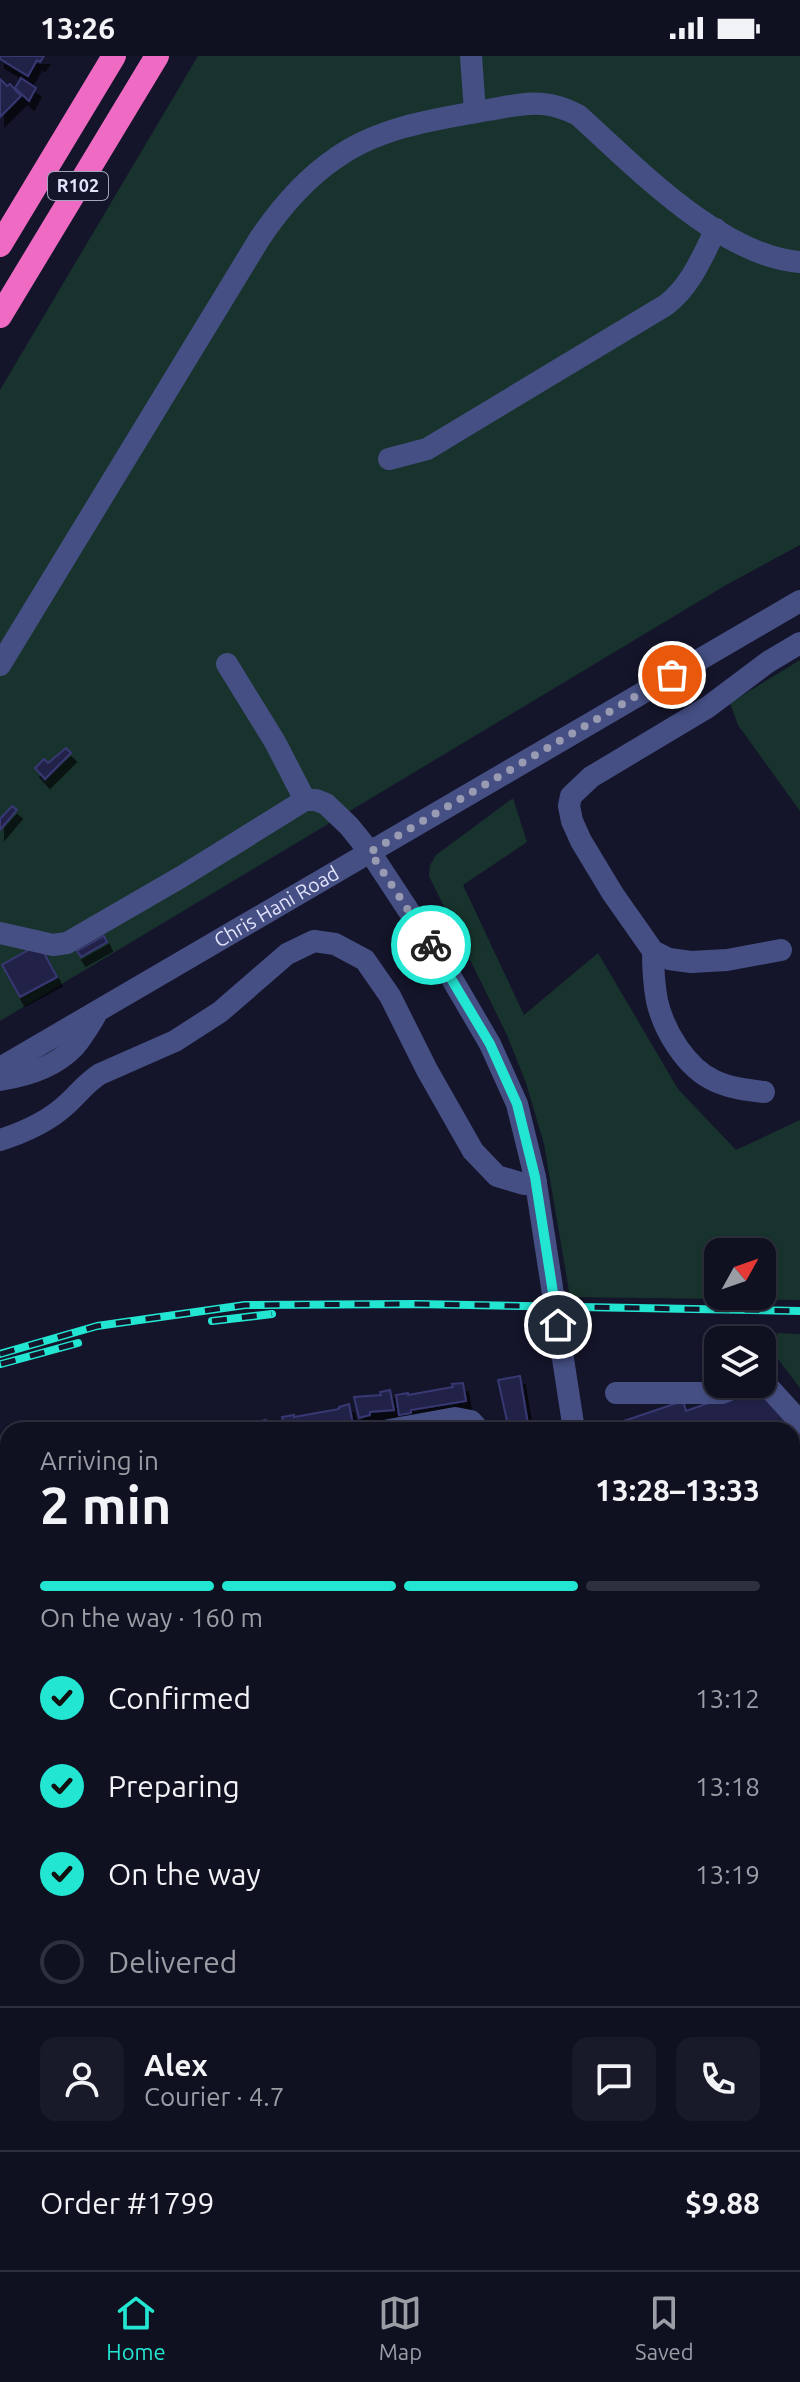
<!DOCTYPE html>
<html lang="en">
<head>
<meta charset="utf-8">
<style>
	body { margin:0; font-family:Ubuntu,sans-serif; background:#181929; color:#f1f3f6; height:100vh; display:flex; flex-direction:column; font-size:30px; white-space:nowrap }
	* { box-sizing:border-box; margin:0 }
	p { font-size:26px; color:#9b9da5 }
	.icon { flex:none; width:44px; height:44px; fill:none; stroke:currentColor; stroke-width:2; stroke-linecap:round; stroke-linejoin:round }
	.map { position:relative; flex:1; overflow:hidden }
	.sheet { position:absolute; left:0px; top:1366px; width:800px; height:848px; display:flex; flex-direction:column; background:#0f1020; border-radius:24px 24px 0 0; box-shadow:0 2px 6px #0004,0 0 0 2px #2f303e }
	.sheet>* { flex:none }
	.needle { width:52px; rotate:50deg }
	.tools { position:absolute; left:704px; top:1182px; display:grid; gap:16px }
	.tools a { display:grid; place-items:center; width:72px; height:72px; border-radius:16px; background:#0f1020; box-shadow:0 2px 6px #0004,0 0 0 2px #2f303e; font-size:40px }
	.pin { position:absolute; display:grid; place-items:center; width:68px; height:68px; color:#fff; margin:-34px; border:4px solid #fff; border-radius:50%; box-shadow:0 2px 8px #0007 }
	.courier { position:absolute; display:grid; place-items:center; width:80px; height:80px; margin:-40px; border:6px solid #23e6d2; border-radius:50%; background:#fff; color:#222; box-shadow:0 2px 10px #0007 }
	.summary em { font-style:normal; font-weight:600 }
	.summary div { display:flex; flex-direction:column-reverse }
	.summary { display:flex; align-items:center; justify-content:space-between; height:136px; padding:0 40px }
	h1 { font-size:52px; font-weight:600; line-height:60px }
	.bar { display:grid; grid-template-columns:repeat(4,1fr); gap:12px 8px; align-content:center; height:96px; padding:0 40px }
	.bar i { height:10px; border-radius:6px; background:#2f303e }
	.bar .on { background:#23e6d2 }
	.bar p { grid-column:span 4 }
	.line { display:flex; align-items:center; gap:20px; padding:0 40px; border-top:2px solid #2f303e }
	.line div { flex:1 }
	.round { display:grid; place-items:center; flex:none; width:84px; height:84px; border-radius:16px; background:#181929 }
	ol { padding:0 40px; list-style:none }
	li { display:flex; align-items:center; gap:24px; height:88px }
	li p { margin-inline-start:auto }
	li .icon { padding:8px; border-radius:50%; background:#23e6d2; color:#111; stroke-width:4 }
	li:last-child { color:#9b9da5 }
	li i { width:44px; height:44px; border:4px solid #2f303e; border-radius:50% }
	.status { display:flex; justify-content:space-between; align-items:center; height:56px; padding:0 40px; background:#0f1020; direction:ltr }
	.status svg { height:22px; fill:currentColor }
	.tabs { display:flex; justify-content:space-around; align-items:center; height:112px; border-top:2px solid #2f303e; background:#0f1020; font-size:22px; color:#9b9da5 }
	.tabs a { display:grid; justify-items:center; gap:4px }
	.tabs .on { color:#23e6d2 }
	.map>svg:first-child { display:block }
</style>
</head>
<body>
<div class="status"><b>13:26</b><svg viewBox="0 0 49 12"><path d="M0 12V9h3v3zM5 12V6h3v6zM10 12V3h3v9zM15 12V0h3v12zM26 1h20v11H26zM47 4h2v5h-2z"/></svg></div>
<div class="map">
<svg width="800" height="2214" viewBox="0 0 800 2214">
	<defs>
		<filter id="shadow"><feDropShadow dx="5" dy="9" stdDeviation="0" flood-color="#0009"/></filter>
	</defs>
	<rect width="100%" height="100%" fill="#14152a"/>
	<!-- green -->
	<g fill="#18332d" fill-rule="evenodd">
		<polygon points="198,0 800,0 800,489 726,529 0,965 0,334"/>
		<polygon points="800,604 800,755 738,669 730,647"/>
		<path d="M513,742L527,786L463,829L524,959L598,897L678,1033L736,1094L800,1064V1244L570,1241L544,1088L526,1027L507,979L429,820L430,809L436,799ZM718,1196H762V1240H718Z"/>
		<polygon points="777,1277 800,1278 800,1332 778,1303"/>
	</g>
	<!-- building -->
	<g fill="#232349" stroke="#373772" stroke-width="2" filter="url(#shadow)">
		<polygon points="0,0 44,0 40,6 37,4 28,20 0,3"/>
		<polygon points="21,22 36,32 29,45 15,32"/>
		<polygon points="0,23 7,30 10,28 21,40 0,61"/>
		<polygon points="66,692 71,697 45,723 35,712 44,703 48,707"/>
		<polygon points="12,750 17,754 0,774 0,763"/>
		<polygon points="104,880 107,886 81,901 77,895"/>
		<polygon points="39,888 57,921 20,941 2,909"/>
		<polygon points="520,1320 529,1374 509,1374 498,1324"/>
		<polygon points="463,1327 466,1345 411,1354 411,1357 399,1359 396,1339 408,1337 408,1339 453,1331 452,1328"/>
		<polygon points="758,1330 800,1378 800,1443 792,1445 792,1374 610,1374 609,1370 683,1345 686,1355"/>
		<polygon points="390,1334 394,1354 370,1356 370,1359 359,1362 354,1341 381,1339 380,1336"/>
		<polygon points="349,1348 353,1368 343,1370 342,1367 307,1374 285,1374 282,1361 294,1359 294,1361 339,1353 339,1351"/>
		<polygon points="266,1364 268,1374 235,1374 234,1370"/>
		<polygon points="8,1514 8,1536 0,1540 0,1518"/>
		<polygon points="8,1737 8,1769 0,1771 0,1738"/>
		<polygon points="793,1782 800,1791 800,1956 792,1946"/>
		<polygon points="8,1843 8,1863 0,1864 0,1844"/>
		<polygon points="0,2140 8,2179 8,2187 0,2189"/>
		<polygon points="10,2206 57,2206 58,2214 0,2214 0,2208"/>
		<polygon points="287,2206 307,2206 308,2214 288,2214"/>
		<polygon points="327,2206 358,2206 348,2214 324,2214 321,2211"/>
		<polygon points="374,2206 400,2206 402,2209 396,2214 365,2214"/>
		<polygon points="467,2206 491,2206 498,2214 472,2214"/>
		<polygon points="534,2206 560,2206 562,2209 556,2214 541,2214"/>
	</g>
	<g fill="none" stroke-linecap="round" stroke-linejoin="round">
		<!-- minor -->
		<g stroke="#454f83" stroke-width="22">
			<polyline points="471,0 475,56"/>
			<path d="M389,403L427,393L666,249C691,230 702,201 716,173"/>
			<polyline points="227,608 275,686 305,744"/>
			<path d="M0,609L260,182C281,151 305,123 336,102C379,71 436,63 488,54C506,51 524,46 543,48C556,49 566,53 578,59C635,110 720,200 800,206"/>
			<polyline points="0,877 53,889 67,887 181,821 305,744 316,744 326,748 349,770 370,796 441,904 490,988 517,1048 535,1121 574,1374"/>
			<polyline points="781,894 727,904 691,906 669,903 653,895 613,838 581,785 572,765 569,750 571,740 591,721 708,651 768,606 800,587"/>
			<path d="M653,895C653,912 654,929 657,945C664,975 686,1012 715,1025C730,1032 747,1034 764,1036"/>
			<path id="s1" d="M0,1012L800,545"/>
			<path d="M0,1024C26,1020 55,1011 74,991C82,982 89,970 95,960"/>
			<path d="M0,1084C25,1076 48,1066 67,1048C78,1038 87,1026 100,1018L175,985L220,956L287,898L314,885L335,888L365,904L390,940L427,1014L473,1095L497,1120L524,1128L536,1127"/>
			<polyline points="762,1324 800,1366"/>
			<polyline points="616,1337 722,1337 744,1328"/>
			<polyline points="389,1374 455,1362 471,1365 479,1374"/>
			<polyline points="792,1533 800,1518"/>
			<polyline points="0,1560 8,1558"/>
			<polyline points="792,1600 800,1621"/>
			<polyline points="0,1641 8,1640"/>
			<polyline points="0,1723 8,1721"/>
			<polyline points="792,1754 800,1750"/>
			<polyline points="0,1825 8,1823"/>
			<polyline points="0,1964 8,1963"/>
			<polyline points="792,1968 800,1978"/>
			<polyline points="792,2044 800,2054"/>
			<polyline points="0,2105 8,2103"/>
			<polyline points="792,2188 800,2197"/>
			<polyline points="113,2206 114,2214"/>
			<polyline points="516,2206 523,2214"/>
			<polyline points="709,2206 716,2214"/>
			<polyline points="201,2214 248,2206"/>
			<polyline points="440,2214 449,2206"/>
			<polyline points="644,2214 652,2206"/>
		</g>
		<!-- highway -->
		<g stroke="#ee6ac3" stroke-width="24">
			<polyline points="0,189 114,0"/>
			<polyline points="0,260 157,0"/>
		</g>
		<defs>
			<g id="rail">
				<polyline points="212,1265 272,1258"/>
				<polyline points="0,1298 97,1270 245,1249 415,1248 800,1255"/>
				<polyline points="1,1308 78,1287"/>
			</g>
		</defs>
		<!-- rail casing -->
		<use href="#rail" stroke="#23e6d2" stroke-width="8"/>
		<!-- rail -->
		<use href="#rail" stroke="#14152a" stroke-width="5" stroke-dasharray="15" stroke-linecap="butt"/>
	</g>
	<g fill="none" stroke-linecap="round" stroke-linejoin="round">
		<!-- done -->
		<polyline stroke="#999bb2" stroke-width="8" stroke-dasharray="0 14.4" points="431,889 370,796 672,619"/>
		<!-- route -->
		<polyline stroke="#23e6d2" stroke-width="10" points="431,889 490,988 517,1048 535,1121 558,1269"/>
	</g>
	<g text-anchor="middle" stroke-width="6" stroke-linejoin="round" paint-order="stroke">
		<!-- shield labels -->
		<rect fill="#14152a" stroke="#a4a5bd" stroke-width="2" x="48" y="116" width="60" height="28" rx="6"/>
		<g font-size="18" font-weight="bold" fill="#e1e3fc">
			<text x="78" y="136">R102</text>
		</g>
		<!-- street labels -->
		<g font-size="20" fill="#e1e3fc" stroke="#14152a">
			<text dy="7" stroke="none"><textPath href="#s1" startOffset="320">Chris Hani Road</textPath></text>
		</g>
	</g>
</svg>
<div class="tools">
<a><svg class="needle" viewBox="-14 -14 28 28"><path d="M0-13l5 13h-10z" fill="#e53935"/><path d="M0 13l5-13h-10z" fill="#9b9da5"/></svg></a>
<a><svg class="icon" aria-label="layers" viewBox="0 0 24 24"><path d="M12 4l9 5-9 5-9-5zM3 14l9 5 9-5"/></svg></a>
</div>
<div class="pin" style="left:672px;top:619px;background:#ea580c"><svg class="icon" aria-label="bag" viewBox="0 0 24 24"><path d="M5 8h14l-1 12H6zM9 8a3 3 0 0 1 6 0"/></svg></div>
<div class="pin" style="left:558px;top:1269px;background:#1f2937"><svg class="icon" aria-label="home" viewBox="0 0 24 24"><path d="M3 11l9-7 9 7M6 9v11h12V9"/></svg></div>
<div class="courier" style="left:431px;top:889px"><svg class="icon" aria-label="bike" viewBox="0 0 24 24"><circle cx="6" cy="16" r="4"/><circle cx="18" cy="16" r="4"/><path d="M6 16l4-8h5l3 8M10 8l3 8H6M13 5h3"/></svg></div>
<section class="sheet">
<div class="summary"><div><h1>2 min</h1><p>Arriving in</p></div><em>13:28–13:33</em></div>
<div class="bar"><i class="on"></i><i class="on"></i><i class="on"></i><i></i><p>On the way · 160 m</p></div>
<ol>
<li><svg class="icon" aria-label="check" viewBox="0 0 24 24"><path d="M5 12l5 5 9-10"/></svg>Confirmed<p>13:12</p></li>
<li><svg class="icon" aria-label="check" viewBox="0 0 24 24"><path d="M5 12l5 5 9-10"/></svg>Preparing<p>13:18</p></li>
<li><svg class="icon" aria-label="check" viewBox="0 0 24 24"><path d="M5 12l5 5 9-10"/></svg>On the way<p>13:19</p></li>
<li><i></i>Delivered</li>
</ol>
<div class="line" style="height:144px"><a class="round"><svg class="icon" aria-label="person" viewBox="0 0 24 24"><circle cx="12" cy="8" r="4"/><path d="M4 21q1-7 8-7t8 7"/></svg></a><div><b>Alex</b><p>Courier · 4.7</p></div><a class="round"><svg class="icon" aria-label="chat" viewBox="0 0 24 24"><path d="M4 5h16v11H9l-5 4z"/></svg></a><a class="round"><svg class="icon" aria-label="phone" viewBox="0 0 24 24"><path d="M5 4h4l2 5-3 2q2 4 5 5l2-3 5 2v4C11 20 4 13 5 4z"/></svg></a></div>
<div class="line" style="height:104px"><div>Order #1799</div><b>$9.88</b></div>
</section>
</div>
<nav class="tabs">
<a class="on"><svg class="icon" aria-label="home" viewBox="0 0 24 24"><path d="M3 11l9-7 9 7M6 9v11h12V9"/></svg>Home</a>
<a><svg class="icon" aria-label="map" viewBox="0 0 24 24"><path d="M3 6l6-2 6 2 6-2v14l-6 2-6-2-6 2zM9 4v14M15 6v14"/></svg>Map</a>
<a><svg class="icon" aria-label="saved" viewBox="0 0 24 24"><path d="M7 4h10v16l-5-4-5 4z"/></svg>Saved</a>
</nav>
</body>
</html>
